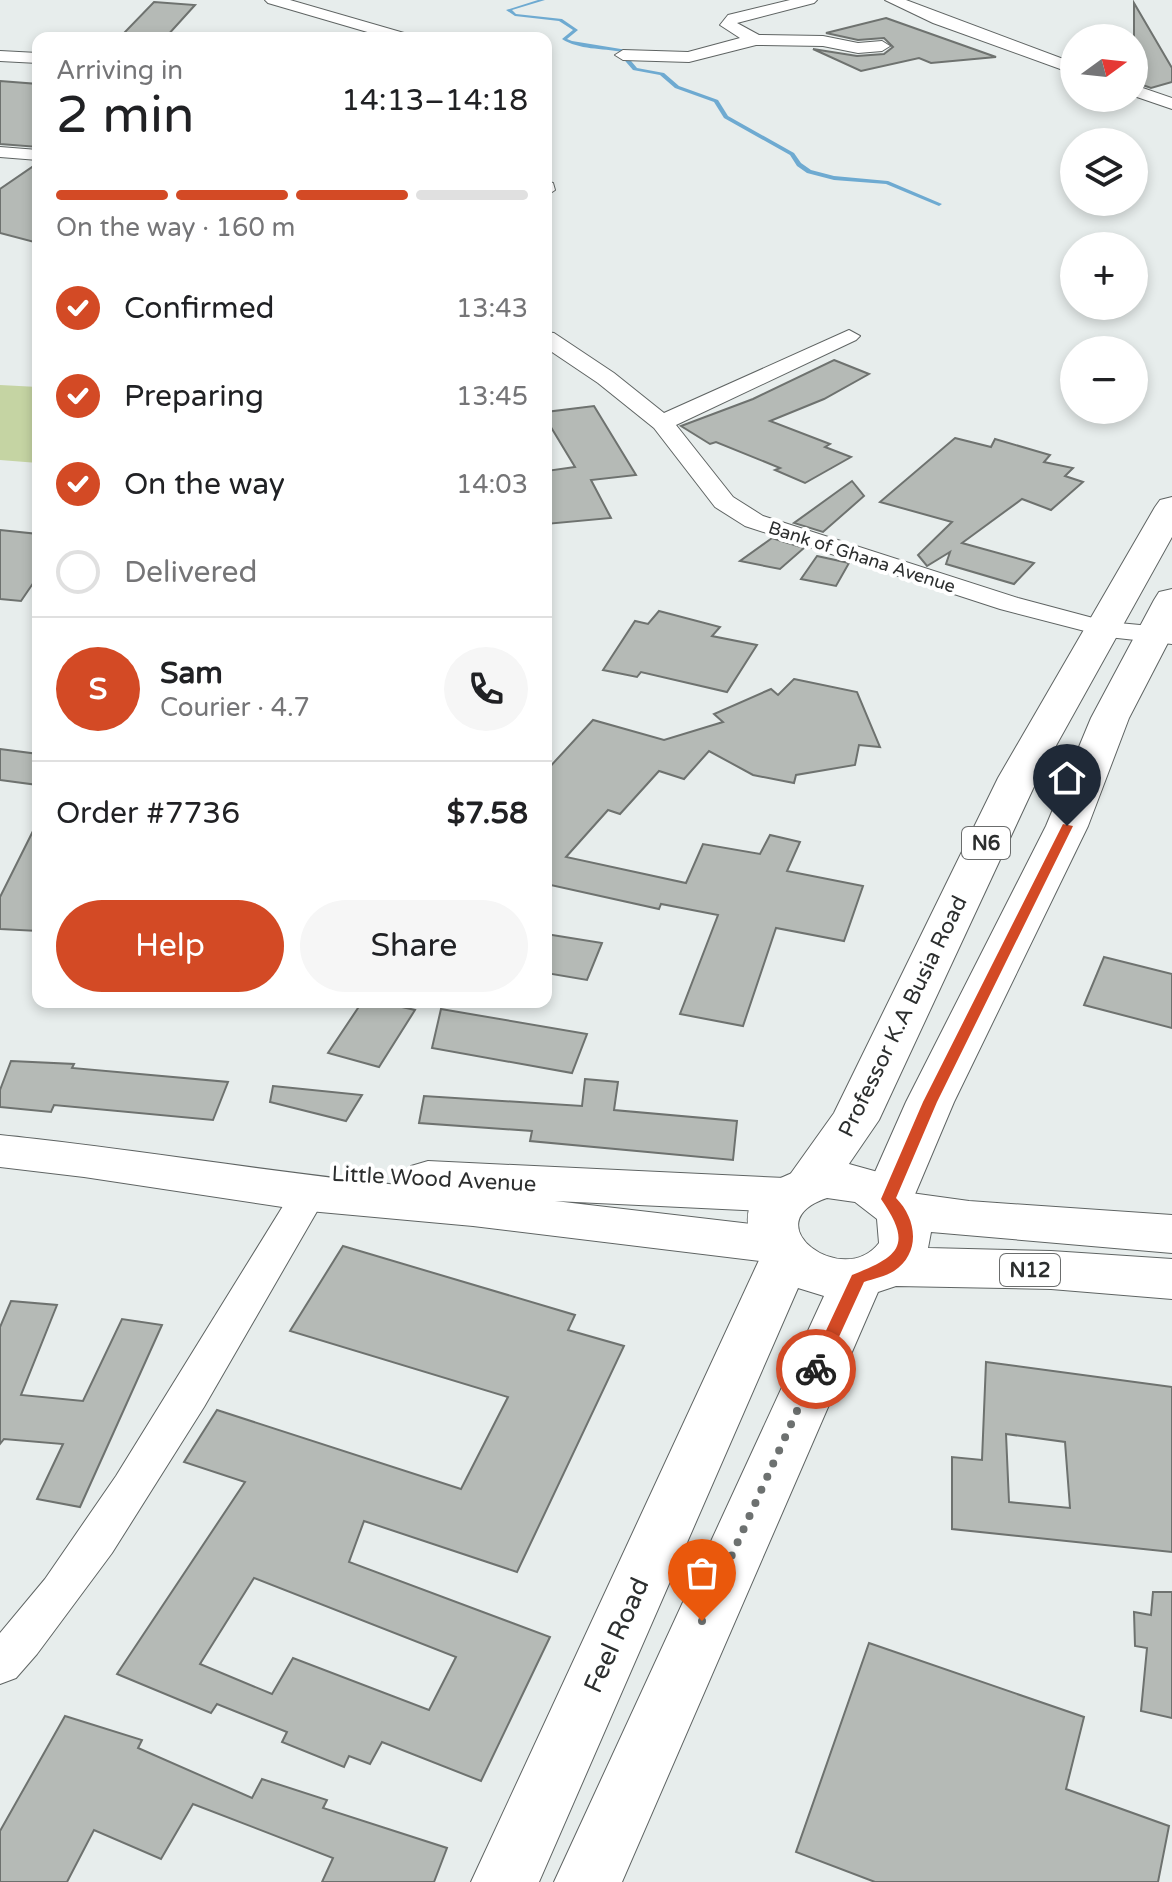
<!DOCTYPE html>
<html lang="en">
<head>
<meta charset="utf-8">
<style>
	body { margin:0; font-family:"Varela Round",sans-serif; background:#f6f6f6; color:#202124; height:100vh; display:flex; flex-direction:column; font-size:30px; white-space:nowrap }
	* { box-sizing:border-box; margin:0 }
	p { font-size:26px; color:#757577 }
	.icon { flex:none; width:44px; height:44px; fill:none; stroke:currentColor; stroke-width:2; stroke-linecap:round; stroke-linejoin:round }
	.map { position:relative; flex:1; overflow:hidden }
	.details { position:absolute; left:32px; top:32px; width:520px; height:976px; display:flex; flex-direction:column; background:#fff; border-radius:16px; box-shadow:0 4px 12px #0003 }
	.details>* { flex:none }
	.needle { width:52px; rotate:75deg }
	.tools { position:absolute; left:1060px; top:24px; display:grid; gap:16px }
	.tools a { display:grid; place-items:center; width:88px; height:88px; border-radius:50%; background:#fff; box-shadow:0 4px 12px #0003; font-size:40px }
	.pin { position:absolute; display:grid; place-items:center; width:68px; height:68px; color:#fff; margin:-82px -34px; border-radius:50% 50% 50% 0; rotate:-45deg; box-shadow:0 0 8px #0007 }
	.pin .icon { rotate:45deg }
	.courier { position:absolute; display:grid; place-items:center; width:80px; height:80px; margin:-40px; border:6px solid #d34a25; border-radius:50%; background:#fff; color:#222; box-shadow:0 2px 10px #0007 }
	.overview em { font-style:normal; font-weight:600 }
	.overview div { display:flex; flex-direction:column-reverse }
	.overview { display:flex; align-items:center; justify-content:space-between; height:136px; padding:0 24px }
	h1 { font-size:52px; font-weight:600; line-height:60px }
	.bar { display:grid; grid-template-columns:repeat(4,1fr); gap:12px 8px; align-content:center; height:96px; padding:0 24px }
	.bar i { height:10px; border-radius:6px; background:#e0e0e0 }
	.bar .active { background:#d34a25 }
	.bar p { grid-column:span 4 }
	.line { display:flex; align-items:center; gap:20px; padding:0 24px; border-top:2px solid #e0e0e0 }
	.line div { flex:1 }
	.round { display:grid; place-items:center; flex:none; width:84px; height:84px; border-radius:42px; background:#f6f6f6 }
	ol { padding:0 24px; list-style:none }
	li { display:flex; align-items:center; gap:24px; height:88px }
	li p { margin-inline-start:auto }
	li .icon { padding:8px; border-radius:50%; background:#d34a25; color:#fff; stroke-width:4 }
	li:last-child { color:#757577 }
	li i { width:44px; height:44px; border:4px solid #e0e0e0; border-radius:50% }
	.cta { display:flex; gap:16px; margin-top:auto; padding:16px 24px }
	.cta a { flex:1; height:92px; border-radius:48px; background:#d34a25; color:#fff; font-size:32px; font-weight:600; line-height:92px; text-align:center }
	.cta a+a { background:#f6f6f6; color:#202124 }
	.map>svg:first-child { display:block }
</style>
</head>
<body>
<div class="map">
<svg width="1172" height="1882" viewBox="0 0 1172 1882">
	<rect width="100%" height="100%" fill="#e7edec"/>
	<!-- green -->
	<polygon fill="#c5d4a3" points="0,385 38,387 38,463 0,460"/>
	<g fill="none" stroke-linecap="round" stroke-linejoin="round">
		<!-- stream -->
		<path fill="#6eaad1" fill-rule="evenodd" d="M538,0H545L512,10L516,14L562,19L578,30L567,39L572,41L627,50L626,55L637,68L664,73L679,86L718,100L728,116L794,153L801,163L811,170L834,176L888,181L942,204L939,206L886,184L834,180L807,173L797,166L790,155L724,118L714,102L675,88L660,75L633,70L620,55L622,52C602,48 579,50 562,39L573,30L559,21L515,16L506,10Z"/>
	</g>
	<!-- building -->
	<g fill="#b5bab6" stroke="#6e726f" stroke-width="2" fill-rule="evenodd">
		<polygon points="154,2 195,5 167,36 123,34"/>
		<polygon points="1134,3 1172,68 1172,82 1151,88 1134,82"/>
		<polygon points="886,18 996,57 931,63 919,58 861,71 813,49 857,56 884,54 893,47 884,38 858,40 826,33"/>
		<polygon points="0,81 38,84 38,147 0,144"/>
		<polygon points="38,163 38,243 0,233 0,189"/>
		<polygon points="834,360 869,374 824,399 770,421 830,444 825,447 851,457 805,483 775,470 780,468 716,442 710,444 681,426 753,399"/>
		<polygon points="594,406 636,475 591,480 611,518 546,524 546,471 575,467 546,419 546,412"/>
		<polygon points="955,438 991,447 995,439 1050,455 1044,462 1073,468 1065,476 1083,482 1051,510 1022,499 962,543 1034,563 1014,584 946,564 950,552 927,566 918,555 952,522 880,502"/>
		<polygon points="852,481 864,496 823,532 794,523"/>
		<polygon points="0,530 38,534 38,576 21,601 0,599"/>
		<polygon points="772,538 804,548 780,569 740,561"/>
		<polygon points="817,556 849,563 836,586 801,579"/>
		<polygon points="659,611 720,627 712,636 757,645 727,692 641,672 637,677 603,670 635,621 648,624"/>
		<polygon points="794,679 857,692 880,747 859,745 855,765 796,775 794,783 753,775 709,751 684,779 659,771 620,814 608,810 566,857 686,883 703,844 760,854 770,835 800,842 787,871 863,886 844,941 776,928 743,1026 680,1014 718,915 661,904 659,909 546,884 546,771 593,720 664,740 723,722 714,714 771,689 778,695"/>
		<polygon points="0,749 38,754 38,785 0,780"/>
		<polygon points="38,821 38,931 0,929 0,897"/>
		<polygon points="546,934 602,943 587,980 546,973"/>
		<polygon points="1104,957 1172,974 1172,1028 1084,1005"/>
		<polygon points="362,1002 380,1002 415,1010 379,1067 328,1053"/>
		<polygon points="441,1009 587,1034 572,1073 432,1048"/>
		<polygon points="11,1061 74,1064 72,1068 228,1082 213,1120 54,1105 51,1112 0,1107 0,1090"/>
		<polygon points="585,1079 618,1082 614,1110 737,1121 733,1160 530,1141 532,1131 419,1123 424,1096 582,1106"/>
		<polygon points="273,1086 362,1095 346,1121 270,1102"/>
		<path d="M343,1246L575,1315L568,1330L624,1346L517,1572L364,1521L349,1562L550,1637L481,1781L382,1742L370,1764L349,1756L344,1767L282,1742L287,1732L217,1704L211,1713L117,1674L245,1482L184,1462L217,1410L461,1489L508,1397L290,1331ZM254,1578L456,1657L429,1710L293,1658L272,1694L200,1664Z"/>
		<polygon points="11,1301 57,1305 21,1395 83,1401 122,1319 162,1325 80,1507 37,1499 63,1444 4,1439 0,1444 0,1327"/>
		<path d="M986,1362L1172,1387V1552L952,1529V1457L982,1460ZM1006,1434L1065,1442L1070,1508L1009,1502Z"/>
		<polygon points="1153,1592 1172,1592 1172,1718 1141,1711 1147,1648 1135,1646 1134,1612 1151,1615"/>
		<polygon points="869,1643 1084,1717 1066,1789 1169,1826 1158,1882 875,1882 796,1852"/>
		<polygon points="65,1716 142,1740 138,1748 252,1798 262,1779 327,1800 323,1808 447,1848 434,1882 322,1882 333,1858 193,1804 161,1859 94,1830 67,1882 0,1882 0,1831"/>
	</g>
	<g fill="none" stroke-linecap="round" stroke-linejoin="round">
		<defs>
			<g id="minor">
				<polygon points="265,0 290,0 411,35 413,38 388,38 268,3"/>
				<polygon points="790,0 817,0 814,3 737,23 759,35 823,36 858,43 882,41 890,46 882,51 858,53 823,46 756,45 689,62 623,60 615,55 623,50 688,52 740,38 720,25 728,15"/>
				<polygon points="885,0 906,0 1074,63 1074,74 933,23"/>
				<polygon points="0,51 38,53 38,63 0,61"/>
				<polygon points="1134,85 1172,98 1172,109 1134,96"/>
				<polygon points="0,147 38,150 38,160 0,157"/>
				<polygon points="546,181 553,183 555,190 546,196"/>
				<polygon points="849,330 860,336 856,340 676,425 733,497 763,516 1018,598 1108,622 1172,628 1172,644 1108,637 1000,609 745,526 715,507 654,428 598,383 546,348 546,332 554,333 614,373 664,413"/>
				<polygon points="309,1181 322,1185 327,1194 204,1407 112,1553 37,1654 16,1678 0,1684 0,1633 45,1579 116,1476 296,1185"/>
			</g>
			<path id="tertiary" d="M0,1135C137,1149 272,1173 409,1186L404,1178L411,1166L428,1161L785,1178L802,1183L809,1195L802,1207L785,1212L555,1201L777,1227L794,1232L802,1245L794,1258L777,1263L473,1226L309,1211L84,1177L0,1167Z"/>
			<g id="primary">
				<polygon points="1172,497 1172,537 1038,778 879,1120 827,1196 809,1201 791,1196 784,1183 834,1113 998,778 1155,507 1160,500"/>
				<polygon points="1172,589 1172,635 1129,718 1088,826 954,1102 913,1199 906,1212 888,1217 870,1212 863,1199 906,1102 1046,826 1091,718 1154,600 1159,592"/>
			</g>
			<path id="trunk" d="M825,1162L849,1164L885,1174L911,1193L969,1201L1172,1215V1253L931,1232L928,1248L1051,1251L1172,1259V1299L1051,1289L896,1286L878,1292L622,1882H554L824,1296L798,1288L539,1882H471L760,1258C724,1194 773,1178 825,1162ZM827,1198L855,1202L877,1219L879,1243C843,1290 752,1223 827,1198Z"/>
		</defs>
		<!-- minor casing -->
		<use href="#minor" stroke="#5f6463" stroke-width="2"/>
		<!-- tertiary casing -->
		<use href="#tertiary" stroke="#5f6463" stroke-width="2"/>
		<!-- primary casing -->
		<use href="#primary" stroke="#5f6463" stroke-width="2"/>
		<!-- trunk casing -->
		<use href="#trunk" stroke="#5f6463" stroke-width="2"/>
		<!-- minor -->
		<use href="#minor" fill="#fff" fill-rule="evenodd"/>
		<!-- tertiary -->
		<use href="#tertiary" fill="#fff" fill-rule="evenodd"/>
		<!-- primary -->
		<use href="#primary" fill="#fff" fill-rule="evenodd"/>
		<!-- trunk -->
		<use href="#trunk" fill="#fff" fill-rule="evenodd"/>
	</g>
	<!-- route -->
	<path fill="#d34a25" d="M1063,824L1073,826L937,1102L896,1198C917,1219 921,1253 894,1271C886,1276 873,1279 864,1282L822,1374H811L808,1369L852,1275C900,1256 913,1245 881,1199L923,1102Z"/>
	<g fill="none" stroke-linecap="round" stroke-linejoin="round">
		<!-- done -->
		<polyline stroke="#6d7170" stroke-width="8" stroke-dasharray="0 14.4" points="702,1621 816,1369"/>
	</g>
	<g text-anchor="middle" stroke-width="8" stroke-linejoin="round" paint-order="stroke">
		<!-- far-street labels -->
		<g font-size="18" fill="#2c2e2e" stroke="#fff">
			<text transform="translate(862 557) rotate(18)" y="6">Bank of Ghana Avenue</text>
		</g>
		<!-- shield labels -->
		<g fill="#fff" stroke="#6b6d6d" stroke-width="2">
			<rect x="962" y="827" width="48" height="32" rx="6"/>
			<rect x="1000" y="1254" width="60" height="32" rx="6"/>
		</g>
		<g font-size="20" font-weight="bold" fill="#2c2e2e">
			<text x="986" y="850">N6</text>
			<text x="1030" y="1277">N12</text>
		</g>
		<!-- street labels -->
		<g font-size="22" fill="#2c2e2e" stroke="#fff">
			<text transform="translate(902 1016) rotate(-64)" y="8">Professor K.A Busia Road</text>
			<text transform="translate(434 1178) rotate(3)" y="8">Little Wood Avenue</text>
		</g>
		<!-- near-street labels -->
		<g font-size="26" fill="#2c2e2e" stroke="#fff">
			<text transform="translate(616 1635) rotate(-66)" y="9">Feel Road</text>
		</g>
	</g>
</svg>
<div class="tools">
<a><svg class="needle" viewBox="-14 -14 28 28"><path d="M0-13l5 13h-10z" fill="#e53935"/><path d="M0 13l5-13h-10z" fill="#757577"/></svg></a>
<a><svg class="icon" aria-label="layers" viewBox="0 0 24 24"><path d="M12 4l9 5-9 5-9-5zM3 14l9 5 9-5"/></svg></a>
<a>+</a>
<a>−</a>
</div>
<div class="pin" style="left:702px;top:1621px;background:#ea580c"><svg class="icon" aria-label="bag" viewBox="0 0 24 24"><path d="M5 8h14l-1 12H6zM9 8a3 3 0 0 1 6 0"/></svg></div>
<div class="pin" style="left:1067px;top:826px;background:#1f2937"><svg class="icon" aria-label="home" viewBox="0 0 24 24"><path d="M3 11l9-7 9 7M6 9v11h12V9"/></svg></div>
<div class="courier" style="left:816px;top:1369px"><svg class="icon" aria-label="bike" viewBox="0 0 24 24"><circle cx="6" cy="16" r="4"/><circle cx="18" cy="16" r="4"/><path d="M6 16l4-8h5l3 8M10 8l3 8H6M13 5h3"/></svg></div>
<section class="details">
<div class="overview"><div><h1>2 min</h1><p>Arriving in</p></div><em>14:13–14:18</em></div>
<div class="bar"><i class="active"></i><i class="active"></i><i class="active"></i><i></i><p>On the way · 160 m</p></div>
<ol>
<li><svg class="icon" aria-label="check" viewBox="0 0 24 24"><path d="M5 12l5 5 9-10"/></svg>Confirmed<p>13:43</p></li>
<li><svg class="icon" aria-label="check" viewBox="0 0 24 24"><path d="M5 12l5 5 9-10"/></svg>Preparing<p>13:45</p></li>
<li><svg class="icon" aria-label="check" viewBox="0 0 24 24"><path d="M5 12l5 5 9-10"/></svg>On the way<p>14:03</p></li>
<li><i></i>Delivered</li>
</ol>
<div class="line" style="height:144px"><b class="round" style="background:#d34a25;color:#fff">S</b><div><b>Sam</b><p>Courier · 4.7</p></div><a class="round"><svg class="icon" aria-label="phone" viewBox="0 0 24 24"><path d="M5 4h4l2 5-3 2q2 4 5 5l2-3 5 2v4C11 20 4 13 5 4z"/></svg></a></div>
<div class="line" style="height:104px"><div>Order #7736</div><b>$7.58</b></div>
<div class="cta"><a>Help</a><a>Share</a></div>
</section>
</div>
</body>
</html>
